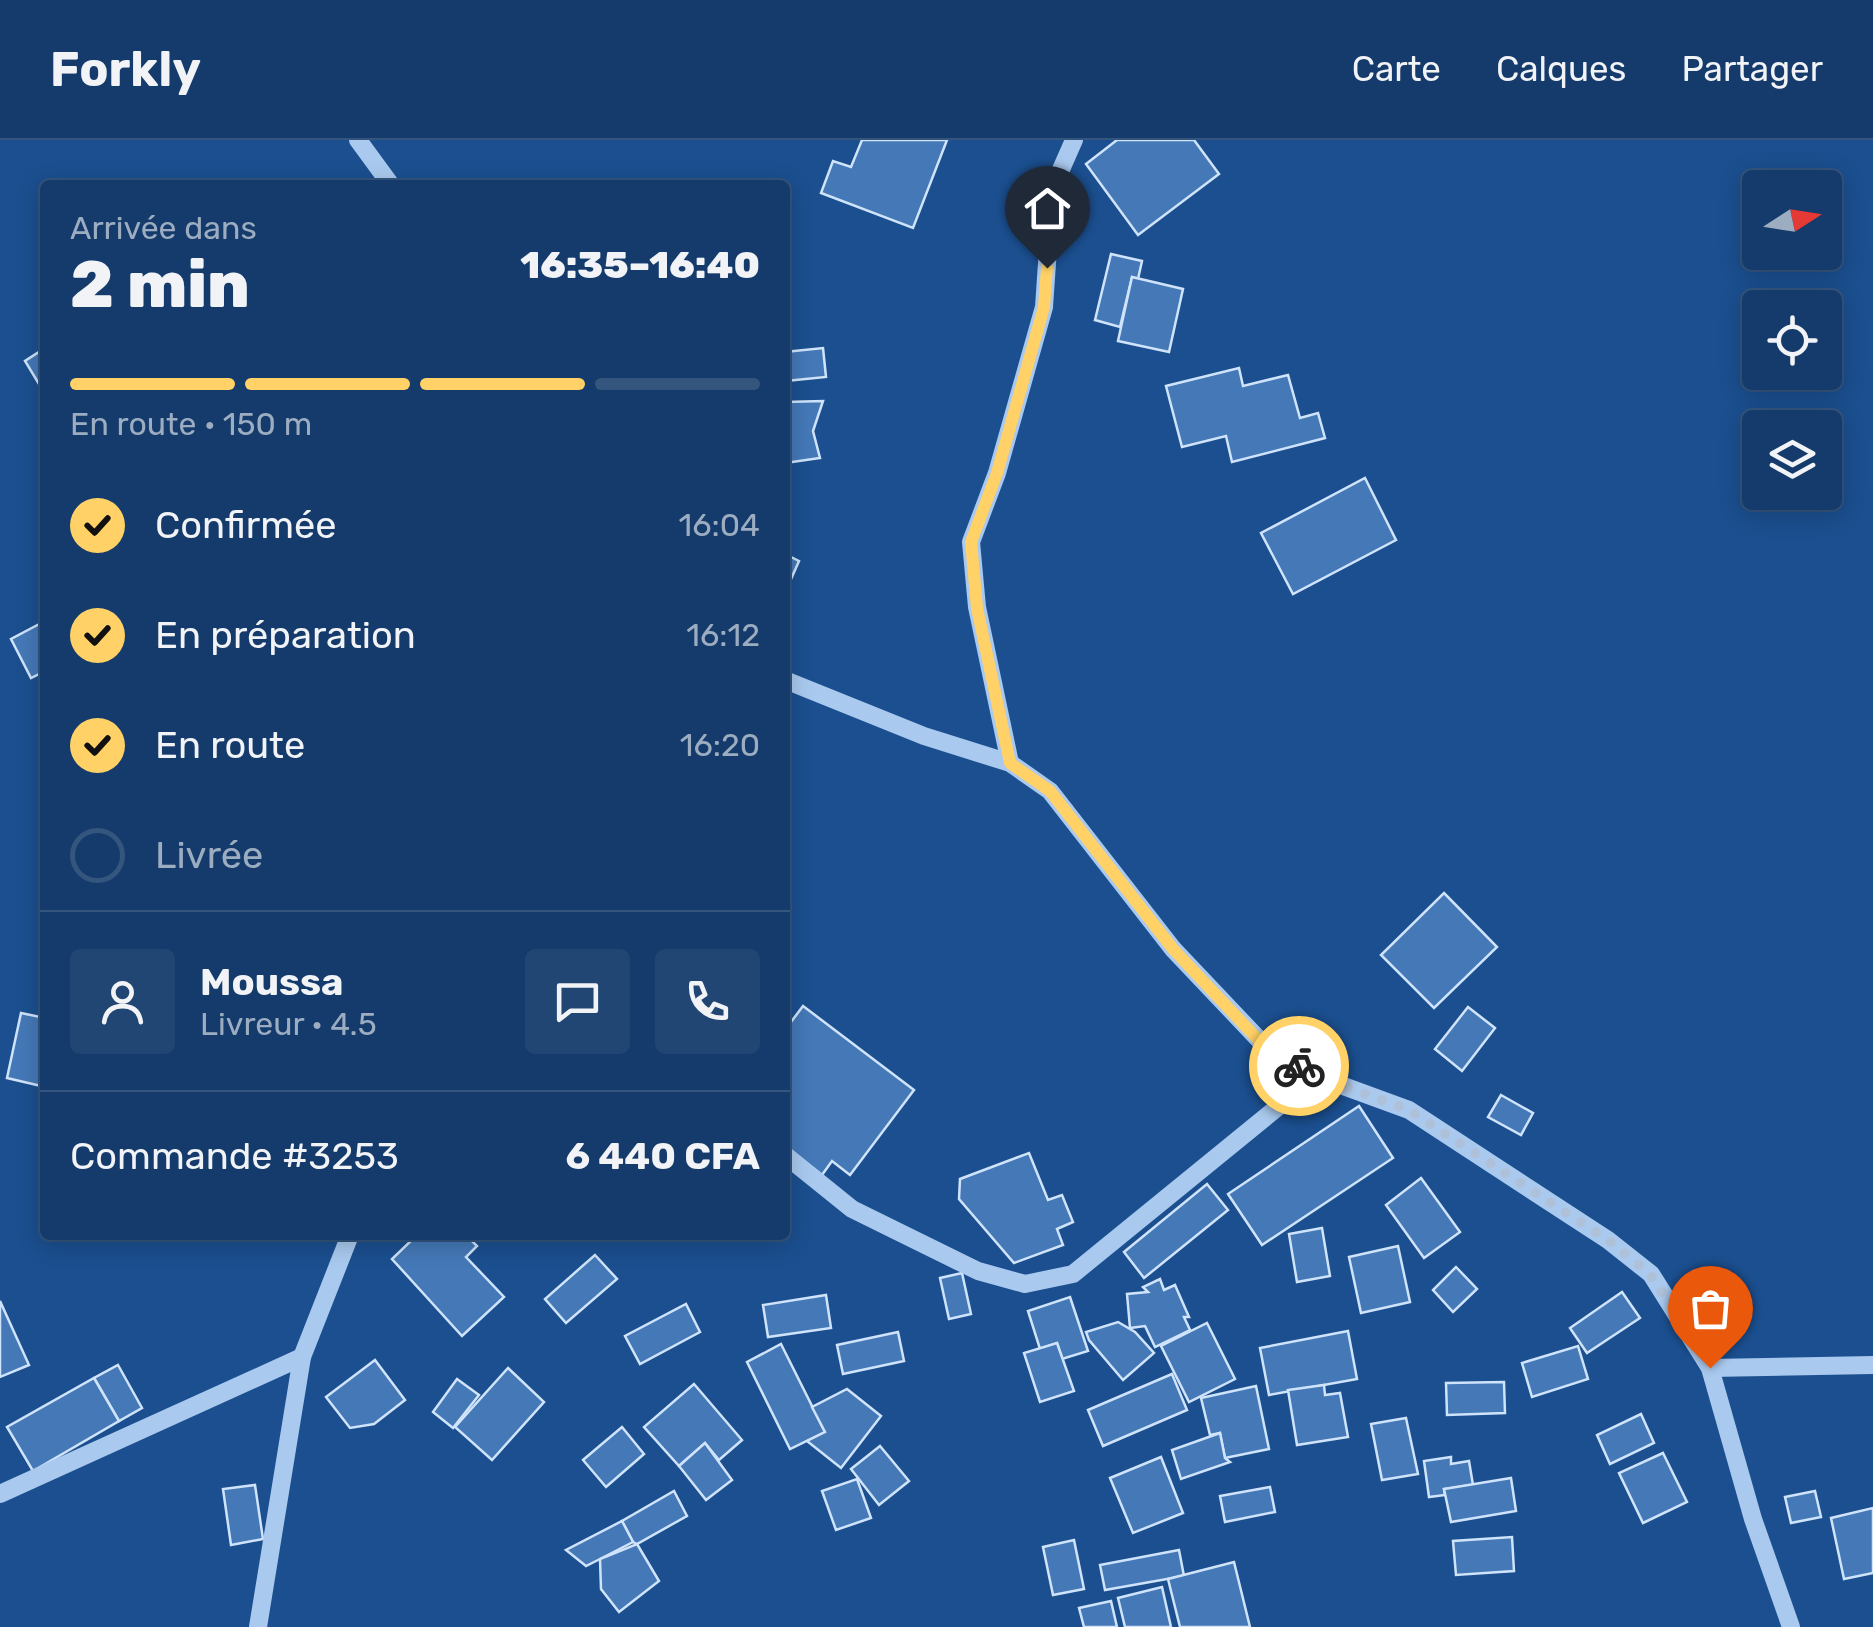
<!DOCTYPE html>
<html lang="fr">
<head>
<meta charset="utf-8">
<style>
	body { margin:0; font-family:Rubik,sans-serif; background:#214673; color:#f1f3f6; height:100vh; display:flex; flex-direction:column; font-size:38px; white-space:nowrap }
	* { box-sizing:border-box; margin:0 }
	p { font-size:32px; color:#9dadc1 }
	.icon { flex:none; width:55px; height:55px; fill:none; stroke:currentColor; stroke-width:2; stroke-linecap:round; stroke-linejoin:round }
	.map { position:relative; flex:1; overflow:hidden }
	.details { position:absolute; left:40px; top:40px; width:750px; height:1060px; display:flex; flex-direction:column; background:#143b6b; border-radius:10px; box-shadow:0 5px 25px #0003,0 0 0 2px #33557e }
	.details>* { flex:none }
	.needle { width:65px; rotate:78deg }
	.controls { position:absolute; left:1742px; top:30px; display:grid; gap:20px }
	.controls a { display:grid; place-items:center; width:100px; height:100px; border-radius:10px; background:#143b6b; box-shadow:0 5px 25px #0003,0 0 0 2px #33557e; font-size:50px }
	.pin { position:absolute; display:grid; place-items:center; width:85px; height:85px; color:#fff; margin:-102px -42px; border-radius:50% 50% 50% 0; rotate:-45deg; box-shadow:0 0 10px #0007 }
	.pin .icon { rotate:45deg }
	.courier { position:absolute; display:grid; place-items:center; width:100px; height:100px; margin:-50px; border:8px solid #ffd166; border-radius:50%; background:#fff; color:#222; box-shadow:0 2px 12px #0007 }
	.summary em { font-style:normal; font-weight:800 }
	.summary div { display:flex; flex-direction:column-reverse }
	.summary { display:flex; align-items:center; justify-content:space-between; height:170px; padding:0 30px }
	h1 { font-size:65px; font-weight:800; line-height:75px }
	.bar { display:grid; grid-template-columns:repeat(4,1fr); gap:15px 10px; align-content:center; height:120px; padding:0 30px }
	.bar i { height:12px; border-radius:8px; background:#33557e }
	.bar .selected { background:#ffd166 }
	.bar p { grid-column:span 4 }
	.line { display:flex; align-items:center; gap:25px; padding:0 30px; border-top:2px solid #33557e }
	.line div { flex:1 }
	.round { display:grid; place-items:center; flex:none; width:105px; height:105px; border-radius:10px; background:#214673 }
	ol { padding:0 30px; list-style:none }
	li { display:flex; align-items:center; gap:30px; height:110px }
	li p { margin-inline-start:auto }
	li .icon { padding:10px; border-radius:50%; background:#ffd166; color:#111; stroke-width:4 }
	li:last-child { color:#9dadc1 }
	li i { width:55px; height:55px; border:5px solid #33557e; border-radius:50% }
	header { display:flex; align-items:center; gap:60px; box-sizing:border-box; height:140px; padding:0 50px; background:#143b6b; border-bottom:2px solid #33557e }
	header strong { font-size:48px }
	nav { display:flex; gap:55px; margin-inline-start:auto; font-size:35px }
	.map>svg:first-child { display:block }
</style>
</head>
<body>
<header>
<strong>Forkly</strong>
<nav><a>Carte</a><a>Calques</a><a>Partager</a></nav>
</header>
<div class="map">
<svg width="1873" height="1487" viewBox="0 0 1873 1487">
	<rect width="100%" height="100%" fill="#1b4f8f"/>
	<!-- building -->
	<g fill="#4478b7" stroke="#cfe3fa" stroke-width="2.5">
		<polygon points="862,0 947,0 913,88 821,53 833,21 851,27"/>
		<polygon points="1117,0 1194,0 1219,34 1138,95 1086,24"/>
		<polygon points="1111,114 1142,121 1138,139 1132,137 1120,187 1095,180"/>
		<polygon points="1132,137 1183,149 1169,212 1118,201"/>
		<polygon points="45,208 45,254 25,221"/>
		<polygon points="823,208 826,237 785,241 785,212"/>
		<polygon points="1239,228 1243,246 1288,235 1300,278 1318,273 1325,298 1232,322 1226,296 1182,307 1166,246"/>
		<polygon points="823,261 813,291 820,318 785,323 785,262"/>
		<polygon points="1365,338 1396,400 1293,454 1261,393"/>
		<polygon points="785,414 799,421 788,446 785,445"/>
		<polygon points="45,481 45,531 31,538 11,499"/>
		<polygon points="1444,753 1497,807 1434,868 1381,815"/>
		<polygon points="803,866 914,950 850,1035 832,1021 822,1035 785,1007 785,890"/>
		<polygon points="1468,867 1495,888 1462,931 1435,909"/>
		<polygon points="21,873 45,878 45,929 41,946 7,938"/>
		<polygon points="1501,955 1533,973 1521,995 1488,977"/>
		<polygon points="1359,966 1393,1018 1262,1105 1228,1054"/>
		<polygon points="1029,1013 1048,1060 1062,1055 1073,1082 1057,1089 1063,1105 1014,1123 959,1059 960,1039"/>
		<polygon points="1421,1038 1460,1092 1424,1118 1386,1065"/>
		<polygon points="1207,1044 1228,1070 1144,1138 1124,1112"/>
		<polygon points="1322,1088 1330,1136 1297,1142 1289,1094"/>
		<polygon points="417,1095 466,1095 477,1106 466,1117 504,1157 462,1196 392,1119"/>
		<polygon points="1398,1106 1410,1162 1361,1173 1349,1117"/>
		<polygon points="595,1115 617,1139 566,1183 545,1159"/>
		<polygon points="1456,1127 1477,1149 1453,1172 1433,1150"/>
		<polygon points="962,1133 971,1174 949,1179 940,1138"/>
		<polygon points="1160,1139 1164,1150 1175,1145 1189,1177 1184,1177 1190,1190 1155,1207 1145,1186 1130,1188 1127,1154 1148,1152 1143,1147"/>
		<polygon points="1622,1152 1640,1178 1587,1213 1570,1188"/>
		<polygon points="826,1155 831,1188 768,1197 763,1165"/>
		<polygon points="1070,1157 1088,1211 1062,1219 1057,1203 1040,1209 1028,1171"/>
		<polygon points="0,1161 29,1225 0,1237"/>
		<polygon points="686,1164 700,1192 640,1224 625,1196"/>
		<polygon points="1118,1182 1135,1192 1154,1213 1123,1240 1089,1200 1086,1192"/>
		<polygon points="1207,1183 1235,1239 1189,1262 1161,1206"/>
		<polygon points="1348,1191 1357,1239 1269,1255 1260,1208"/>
		<polygon points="898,1192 904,1221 843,1234 837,1205"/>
		<polygon points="1057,1203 1074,1251 1040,1262 1024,1213"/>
		<polygon points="781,1204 825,1292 790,1309 747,1222"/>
		<polygon points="1578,1206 1588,1239 1532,1257 1522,1223"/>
		<polygon points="375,1220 405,1260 374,1284 350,1288 326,1257"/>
		<polygon points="118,1225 142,1268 119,1281 94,1238"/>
		<polygon points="508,1228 544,1262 492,1320 455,1287"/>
		<polygon points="1172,1234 1187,1270 1103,1306 1088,1270"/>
		<polygon points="94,1238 119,1281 33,1331 7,1287"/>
		<polygon points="457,1239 479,1255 453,1288 433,1272"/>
		<polygon points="1504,1242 1505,1273 1447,1275 1446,1243"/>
		<polygon points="694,1244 742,1300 719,1320 705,1303 679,1326 644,1287"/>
		<polygon points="1324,1245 1325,1255 1340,1253 1348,1297 1297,1305 1288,1250"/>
		<polygon points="1256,1246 1269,1309 1225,1318 1220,1293 1210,1295 1201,1258"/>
		<polygon points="847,1249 881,1276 841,1328 807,1301 825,1292 812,1267"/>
		<polygon points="1641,1274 1654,1303 1610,1324 1597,1295"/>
		<polygon points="1406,1278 1418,1334 1382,1340 1371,1284"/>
		<polygon points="622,1287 644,1314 606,1347 583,1320"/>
		<polygon points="1220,1293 1225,1318 1230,1322 1181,1339 1172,1310"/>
		<polygon points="705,1303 732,1340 706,1360 679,1326"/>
		<polygon points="880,1306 909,1341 879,1365 851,1329"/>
		<polygon points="1663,1313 1687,1362 1643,1383 1619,1333"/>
		<polygon points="1161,1317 1183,1373 1133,1393 1110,1338"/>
		<polygon points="1451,1317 1451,1324 1469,1321 1473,1345 1444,1349 1445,1355 1429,1357 1424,1321"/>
		<polygon points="1511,1338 1516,1371 1451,1382 1444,1349"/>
		<polygon points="857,1339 871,1378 836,1390 822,1351"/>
		<polygon points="255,1345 263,1399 231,1405 223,1349"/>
		<polygon points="1270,1347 1275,1372 1225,1382 1220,1356"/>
		<polygon points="674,1351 687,1376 637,1404 633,1402 622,1381"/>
		<polygon points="1815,1351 1821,1377 1791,1383 1785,1357"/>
		<polygon points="1873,1368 1873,1433 1844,1439 1831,1378"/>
		<polygon points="622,1381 633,1402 600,1419 586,1426 566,1410"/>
		<polygon points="1512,1397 1514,1431 1456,1435 1453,1401"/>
		<polygon points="1074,1400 1084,1449 1053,1455 1043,1407"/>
		<polygon points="637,1404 659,1441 619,1472 601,1449 600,1419"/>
		<polygon points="1179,1410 1184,1436 1105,1450 1100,1425"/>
		<polygon points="1234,1422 1250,1487 1180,1487 1168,1439"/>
		<polygon points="1162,1447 1171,1487 1125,1487 1118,1458"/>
		<polygon points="1111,1461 1117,1487 1084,1487 1079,1468"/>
	</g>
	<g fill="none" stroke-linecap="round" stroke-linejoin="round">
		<!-- minor -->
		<g stroke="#a9c9ee" stroke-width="18">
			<polyline points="358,0 391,45"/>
			<polyline points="785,540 924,596 1010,623 1050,651 1173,809 1265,906 1316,936 1409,970 1608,1100 1651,1134 1710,1228 1753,1379 1791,1487"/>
			<polyline points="1010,623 977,467 971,402 997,333 1044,167 1052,50 1074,0"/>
			<polyline points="785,1015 852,1069 978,1131 1025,1144 1073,1134 1316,936"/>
			<polyline points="1710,1228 1873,1225"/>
			<polyline points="0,1354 302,1217"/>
			<polyline points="258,1487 302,1217 350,1095"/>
		</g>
	</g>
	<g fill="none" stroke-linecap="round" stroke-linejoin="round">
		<!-- done -->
		<polyline stroke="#afc1d8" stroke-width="10" stroke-dasharray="0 18" points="1299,926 1316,936 1409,970 1608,1100 1650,1134 1710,1228"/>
		<!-- route -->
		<polyline stroke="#ffd166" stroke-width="12" points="1047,128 1044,167 997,333 971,402 977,468 1010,623 1050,651 1173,809 1264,906 1299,926"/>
	</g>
</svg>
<div class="controls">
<a><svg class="needle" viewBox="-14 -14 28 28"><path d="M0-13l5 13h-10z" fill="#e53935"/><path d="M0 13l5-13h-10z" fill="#9dadc1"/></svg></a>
<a><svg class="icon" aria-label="locate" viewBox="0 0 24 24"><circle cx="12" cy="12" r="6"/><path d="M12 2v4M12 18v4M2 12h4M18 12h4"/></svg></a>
<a><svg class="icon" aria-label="layers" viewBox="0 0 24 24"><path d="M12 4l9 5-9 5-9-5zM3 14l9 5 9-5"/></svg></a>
</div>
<div class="pin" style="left:1710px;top:1228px;background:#ea580c"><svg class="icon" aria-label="bag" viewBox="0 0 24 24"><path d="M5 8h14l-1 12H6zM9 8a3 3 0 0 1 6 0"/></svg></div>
<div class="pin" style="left:1047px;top:128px;background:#1f2937"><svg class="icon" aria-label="home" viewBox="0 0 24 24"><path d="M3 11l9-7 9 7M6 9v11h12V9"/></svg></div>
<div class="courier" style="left:1299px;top:926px"><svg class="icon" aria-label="bike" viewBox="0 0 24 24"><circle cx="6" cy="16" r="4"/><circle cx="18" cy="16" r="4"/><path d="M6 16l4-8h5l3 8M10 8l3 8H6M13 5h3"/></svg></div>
<section class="details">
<div class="summary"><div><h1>2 min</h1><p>Arrivée dans</p></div><em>16:35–16:40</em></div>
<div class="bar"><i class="selected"></i><i class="selected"></i><i class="selected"></i><i></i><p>En route · 150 m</p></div>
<ol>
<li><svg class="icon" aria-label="check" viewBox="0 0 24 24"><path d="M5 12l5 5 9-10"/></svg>Confirmée<p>16:04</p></li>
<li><svg class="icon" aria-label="check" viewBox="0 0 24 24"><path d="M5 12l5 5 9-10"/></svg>En préparation<p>16:12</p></li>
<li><svg class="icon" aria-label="check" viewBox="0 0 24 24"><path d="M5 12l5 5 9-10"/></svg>En route<p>16:20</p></li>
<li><i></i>Livrée</li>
</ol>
<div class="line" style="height:180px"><a class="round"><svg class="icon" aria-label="person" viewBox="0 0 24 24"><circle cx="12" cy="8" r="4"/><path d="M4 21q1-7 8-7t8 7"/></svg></a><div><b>Moussa</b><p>Livreur · 4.5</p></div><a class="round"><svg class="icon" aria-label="chat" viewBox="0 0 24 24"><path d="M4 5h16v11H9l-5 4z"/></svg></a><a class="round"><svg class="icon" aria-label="phone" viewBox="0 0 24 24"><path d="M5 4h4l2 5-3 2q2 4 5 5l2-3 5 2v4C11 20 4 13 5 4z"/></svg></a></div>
<div class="line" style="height:130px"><div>Commande #3253</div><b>6 440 CFA</b></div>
</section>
</div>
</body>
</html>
